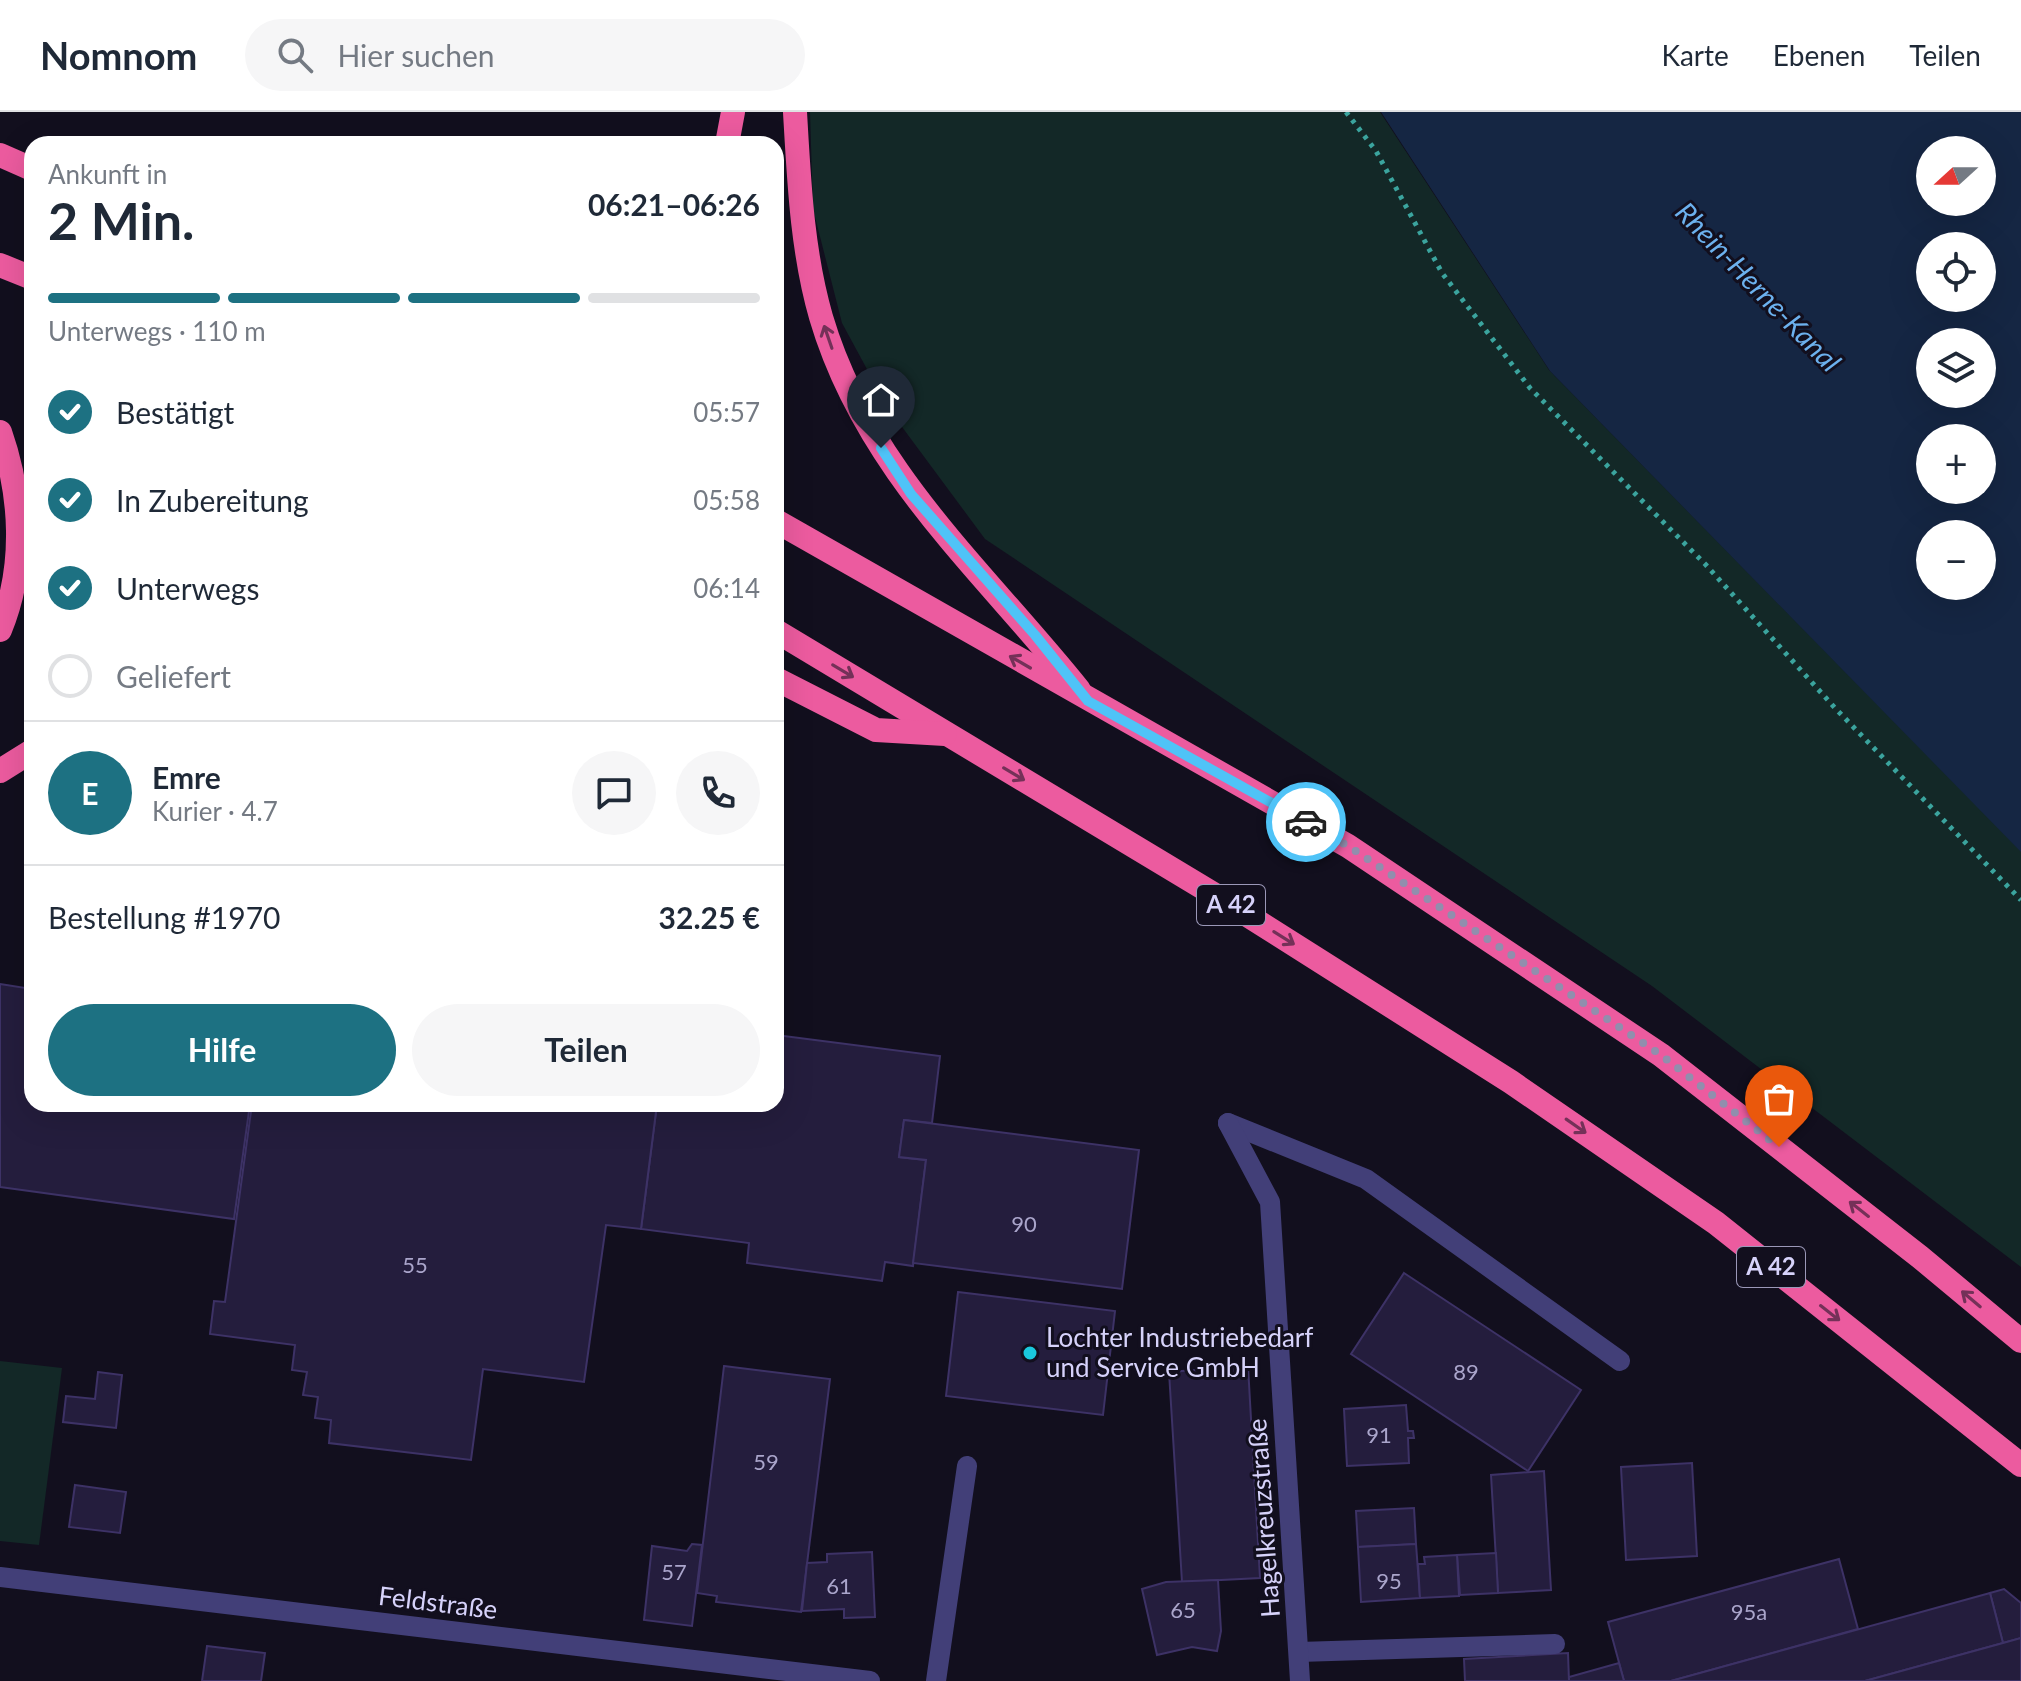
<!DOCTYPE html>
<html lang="de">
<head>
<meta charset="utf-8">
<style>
	body { margin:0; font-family:Lato,sans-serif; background:#f6f6f7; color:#1f2937; height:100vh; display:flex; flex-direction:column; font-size:30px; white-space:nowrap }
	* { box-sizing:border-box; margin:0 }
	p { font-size:26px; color:#747a83 }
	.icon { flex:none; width:44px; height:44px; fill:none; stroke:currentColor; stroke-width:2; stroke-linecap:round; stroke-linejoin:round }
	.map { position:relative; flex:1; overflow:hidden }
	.side { position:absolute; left:24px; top:24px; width:760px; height:976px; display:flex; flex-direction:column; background:#fff; border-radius:24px; box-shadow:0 8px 32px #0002 }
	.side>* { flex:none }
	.needle { width:52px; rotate:249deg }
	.fabs { position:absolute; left:1916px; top:24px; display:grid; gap:16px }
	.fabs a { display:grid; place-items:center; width:80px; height:80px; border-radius:50%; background:#fff; box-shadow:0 8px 32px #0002; font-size:40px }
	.pin { position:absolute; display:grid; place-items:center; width:68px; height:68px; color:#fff; margin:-82px -34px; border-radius:50% 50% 50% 0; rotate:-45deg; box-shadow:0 0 8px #0007 }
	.pin .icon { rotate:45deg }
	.courier { position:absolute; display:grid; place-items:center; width:80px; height:80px; margin:-40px; border:6px solid #4fc3f7; border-radius:50%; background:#fff; color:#222; box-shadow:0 2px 10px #0007 }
	.summary em { font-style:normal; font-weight:700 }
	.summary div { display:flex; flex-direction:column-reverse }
	.summary { display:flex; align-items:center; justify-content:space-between; height:136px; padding:0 24px }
	h1 { font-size:52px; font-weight:700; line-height:60px }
	.bar { display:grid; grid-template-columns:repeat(4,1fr); gap:12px 8px; align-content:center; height:96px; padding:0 24px }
	.bar i { height:10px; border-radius:6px; background:#e0e1e3 }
	.bar .active { background:#1d7182 }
	.bar p { grid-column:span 4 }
	.line { display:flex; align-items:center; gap:20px; padding:0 24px; border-top:2px solid #e0e1e3 }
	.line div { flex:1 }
	.round { display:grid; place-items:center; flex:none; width:84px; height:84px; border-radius:42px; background:#f6f6f7 }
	ol { padding:0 24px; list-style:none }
	li { display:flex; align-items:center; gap:24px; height:88px }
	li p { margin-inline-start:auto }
	li .icon { padding:8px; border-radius:50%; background:#1d7182; color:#fff; stroke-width:4 }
	li:last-child { color:#747a83 }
	li i { width:44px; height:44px; border:4px solid #e0e1e3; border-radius:50% }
	.primary-button { display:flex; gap:16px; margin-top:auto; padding:16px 24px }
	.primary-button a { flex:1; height:92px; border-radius:48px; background:#1d7182; color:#fff; font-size:32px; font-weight:700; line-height:92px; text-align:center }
	.primary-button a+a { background:#f6f6f7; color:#1f2937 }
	header { display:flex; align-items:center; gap:48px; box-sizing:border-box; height:112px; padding:0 40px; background:#fff; border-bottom:2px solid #e0e1e3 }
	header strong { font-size:38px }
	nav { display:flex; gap:44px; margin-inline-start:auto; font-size:28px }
	.search { width:560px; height:72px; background:#f6f6f7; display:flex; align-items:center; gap:20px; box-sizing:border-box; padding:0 28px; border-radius:44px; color:#747a83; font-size:30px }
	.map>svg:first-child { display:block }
</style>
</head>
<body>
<header>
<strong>Nomnom</strong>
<div class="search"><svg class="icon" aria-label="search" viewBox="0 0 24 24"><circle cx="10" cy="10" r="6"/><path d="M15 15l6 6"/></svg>Hier suchen</div>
<nav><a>Karte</a><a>Ebenen</a><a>Teilen</a></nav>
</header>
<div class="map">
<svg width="2021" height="1569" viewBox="0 0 2021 1569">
	<rect width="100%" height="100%" fill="#120f1e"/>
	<!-- green -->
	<g fill="#132827">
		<polygon points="810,0 1380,0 1549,258 2021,739 2021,1155 1652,874 985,427 888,296 842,211 813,97"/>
		<polygon points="0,1249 62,1256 39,1433 0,1429"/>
	</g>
	<!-- water -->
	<path fill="#152643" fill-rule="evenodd" d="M1381,0H2021V740L1550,259ZM1930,38H1982V90H1930ZM1930,134H1982V186H1930ZM1930,230H1982V282H1930ZM1930,326H1982V378H1930ZM1930,422H1982V474H1930Z"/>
	<!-- building -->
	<g fill="#241d3d" stroke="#3d3266" stroke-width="2">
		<polygon points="0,872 32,877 32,992 250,992 234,1107 0,1075"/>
		<polygon points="776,923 940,944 932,1011 904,1008 899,1045 926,1048 913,1154 885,1150 882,1169 747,1151 749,1131 641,1117 657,992 776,992"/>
		<polygon points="252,992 657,992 641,1117 606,1113 584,1270 483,1257 471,1348 329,1331 331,1308 315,1306 318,1285 303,1283 307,1260 292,1258 295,1233 210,1222 214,1189 225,1190"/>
		<polygon points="904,1008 1139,1038 1122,1177 913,1151 926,1048 899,1045"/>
		<polygon points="1404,1161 1581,1278 1528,1359 1351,1242"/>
		<polygon points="958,1180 1115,1199 1103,1303 946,1284"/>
		<polygon points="724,1254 830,1267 801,1500 716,1490 717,1484 697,1481"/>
		<polygon points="1248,1254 1260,1466 1182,1470 1169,1260"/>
		<polygon points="98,1260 122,1263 116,1316 63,1310 66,1284 95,1287"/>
		<polygon points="1406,1293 1408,1319 1413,1319 1414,1326 1408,1326 1409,1351 1347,1354 1344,1297"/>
		<polygon points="1692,1351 1697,1444 1626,1448 1621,1355"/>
		<polygon points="1544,1359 1551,1478 1498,1481 1491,1363"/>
		<polygon points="75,1373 126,1380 120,1421 69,1415"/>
		<polygon points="1414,1396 1416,1432 1358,1435 1356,1399"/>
		<polygon points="692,1432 702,1433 692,1514 644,1508 652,1434 687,1439"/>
		<polygon points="1416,1432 1420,1486 1361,1490 1358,1435"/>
		<polygon points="872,1440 875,1505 844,1506 844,1497 802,1499 807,1451 827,1450 827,1442"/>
		<polygon points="1496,1441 1498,1481 1460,1483 1457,1443"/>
		<polygon points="1457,1443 1459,1484 1420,1486 1418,1452 1425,1452 1424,1445"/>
		<polygon points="1839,1447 1858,1517 1671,1569 1624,1569 1608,1510"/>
		<polygon points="1218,1468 1221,1519 1217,1539 1192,1535 1157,1543 1142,1477 1166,1470"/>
		<polygon points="2004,1477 2021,1491 2021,1526 2003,1531 1990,1481"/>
		<polygon points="1990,1481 2003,1531 1865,1569 1671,1569"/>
		<polygon points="2021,1526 2021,1569 1865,1569 2003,1531"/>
		<polygon points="207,1534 265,1541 261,1569 202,1569"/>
		<polygon points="1568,1541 1569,1569 1465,1569 1464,1547"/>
		<polygon points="1619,1551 1624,1569 1569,1569 1569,1565"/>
	</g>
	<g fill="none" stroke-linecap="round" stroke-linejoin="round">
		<!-- path -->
		<polyline stroke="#3ba49e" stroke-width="5" stroke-dasharray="4 6" stroke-linecap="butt" points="1346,0 1376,39 1442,161 1530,276 1706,453 1835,596 2021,788"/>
		<!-- lane -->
		<g stroke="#423f78" stroke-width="20">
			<polyline points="1228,1011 1366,1067 1620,1249"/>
			<polyline points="1299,1540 1555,1532"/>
			<polyline points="936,1569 967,1354"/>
		</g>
		<!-- street -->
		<g stroke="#423f78" stroke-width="20">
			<polyline points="1228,1011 1270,1090 1300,1569"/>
			<polyline points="0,1465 870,1569"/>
		</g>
		<!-- highway -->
		<g stroke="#ec5b9f" stroke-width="24">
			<path d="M795,0C799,69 802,139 821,205C866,358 982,457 1079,578"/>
			<polyline points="727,32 733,0"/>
			<polyline points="0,43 32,57"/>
			<polyline points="0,153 32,166"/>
			<path d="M0,320C22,383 26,455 0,518"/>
			<polyline points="776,409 1348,734 1661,943 1920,1145 2021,1229"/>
			<polyline points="776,519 1230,792 1511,970 1716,1111 2021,1353"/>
			<polyline points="776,567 876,618 945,622"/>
			<polyline points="0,659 32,639"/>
		</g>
	</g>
	<!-- one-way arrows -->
	<defs><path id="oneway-shaft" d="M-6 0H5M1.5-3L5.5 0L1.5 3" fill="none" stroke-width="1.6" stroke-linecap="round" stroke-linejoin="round" transform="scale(2)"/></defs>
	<g stroke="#743158">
		<use href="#oneway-shaft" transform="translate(828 225) rotate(-109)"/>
		<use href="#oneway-shaft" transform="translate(1020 550) rotate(-150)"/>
		<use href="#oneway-shaft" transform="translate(843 559) rotate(31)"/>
		<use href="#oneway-shaft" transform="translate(1014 662) rotate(31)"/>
		<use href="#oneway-shaft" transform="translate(1284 826) rotate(32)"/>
		<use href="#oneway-shaft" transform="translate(1576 1014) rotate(35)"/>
		<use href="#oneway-shaft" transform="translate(1859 1097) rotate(-142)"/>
		<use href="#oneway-shaft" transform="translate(1971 1187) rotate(-140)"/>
		<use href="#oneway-shaft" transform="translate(1830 1201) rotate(38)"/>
	</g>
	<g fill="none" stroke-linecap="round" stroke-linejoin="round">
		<!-- done -->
		<polyline stroke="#918ead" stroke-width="8" stroke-dasharray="0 14.4" points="1306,710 1348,734 1661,943 1779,1035"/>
		<!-- route -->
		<polyline stroke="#4fc3f7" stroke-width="10" points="881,336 911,382 1035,523 1088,589 1306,710"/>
	</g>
	<!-- markers -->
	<circle fill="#1ac8dd" stroke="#120f1e" stroke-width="3" cx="1030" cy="1241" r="8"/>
	<g text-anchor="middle" stroke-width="6" stroke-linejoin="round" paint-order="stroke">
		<!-- number labels -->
		<g font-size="22" fill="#aaa5cb">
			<text x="1024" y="1120">90</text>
			<text x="415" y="1161">55</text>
			<text x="1466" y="1268">89</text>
			<text x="1379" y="1331">91</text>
			<text x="766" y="1358">59</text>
			<text x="674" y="1468">57</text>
			<text x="1389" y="1477">95</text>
			<text x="839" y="1482">61</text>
			<text x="1183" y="1506">65</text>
			<text x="1749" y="1508">95a</text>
		</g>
		<!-- shield labels -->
		<g fill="#120f1e" stroke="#9b98b8" stroke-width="2">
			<rect x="1197" y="773" width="68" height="40" rx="6"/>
			<rect x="1737" y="1135" width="68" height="40" rx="6"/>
		</g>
		<g font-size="24" font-weight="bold" fill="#d6d2fa">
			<text x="1231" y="801">A 42</text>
			<text x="1771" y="1163">A 42</text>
		</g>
		<!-- poi labels -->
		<g font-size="26" fill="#d6d2fa" stroke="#120f1e" text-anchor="start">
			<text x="1046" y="1235">Lochter Industriebedarf<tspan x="1046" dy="30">und Service GmbH</tspan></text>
		</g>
		<!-- street labels -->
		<g font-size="26" fill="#d6d2fa" stroke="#120f1e">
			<text transform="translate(1264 1406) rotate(-94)" y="9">Hagelkreuzstraße</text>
			<text transform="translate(438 1491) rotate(7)" y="9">Feldstraße</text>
		</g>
		<!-- water labels -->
		<g font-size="28" font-style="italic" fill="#6cb1ee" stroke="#120f1e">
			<text transform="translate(1758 175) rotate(46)" y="10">Rhein-Herne-Kanal</text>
		</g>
	</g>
</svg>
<div class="fabs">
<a><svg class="needle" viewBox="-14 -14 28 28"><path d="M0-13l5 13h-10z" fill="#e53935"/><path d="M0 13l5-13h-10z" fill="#747a83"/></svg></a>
<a><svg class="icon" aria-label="locate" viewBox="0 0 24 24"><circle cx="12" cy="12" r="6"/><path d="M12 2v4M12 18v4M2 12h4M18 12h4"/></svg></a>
<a><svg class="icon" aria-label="layers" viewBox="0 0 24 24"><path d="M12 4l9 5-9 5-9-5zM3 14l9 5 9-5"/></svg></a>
<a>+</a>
<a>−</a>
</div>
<div class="pin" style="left:1779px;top:1035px;background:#ea580c"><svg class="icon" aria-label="bag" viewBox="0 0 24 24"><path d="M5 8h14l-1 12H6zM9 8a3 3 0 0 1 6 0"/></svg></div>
<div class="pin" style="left:881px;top:336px;background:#1f2937"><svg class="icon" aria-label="home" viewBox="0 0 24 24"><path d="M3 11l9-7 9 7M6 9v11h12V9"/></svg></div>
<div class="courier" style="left:1306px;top:710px"><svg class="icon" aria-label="car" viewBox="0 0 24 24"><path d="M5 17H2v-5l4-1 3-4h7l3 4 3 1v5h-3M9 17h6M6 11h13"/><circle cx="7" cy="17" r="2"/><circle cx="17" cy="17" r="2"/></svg></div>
<section class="side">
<div class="summary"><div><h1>2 Min.</h1><p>Ankunft in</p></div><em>06:21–06:26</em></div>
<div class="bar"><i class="active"></i><i class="active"></i><i class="active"></i><i></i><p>Unterwegs · 110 m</p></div>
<ol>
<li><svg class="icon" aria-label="check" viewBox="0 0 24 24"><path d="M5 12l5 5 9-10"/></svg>Bestätigt<p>05:57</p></li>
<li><svg class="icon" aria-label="check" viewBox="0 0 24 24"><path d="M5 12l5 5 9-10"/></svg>In Zubereitung<p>05:58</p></li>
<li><svg class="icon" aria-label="check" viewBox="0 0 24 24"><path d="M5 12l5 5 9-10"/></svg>Unterwegs<p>06:14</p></li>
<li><i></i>Geliefert</li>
</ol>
<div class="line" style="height:144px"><b class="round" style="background:#1d7182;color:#fff">E</b><div><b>Emre</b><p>Kurier · 4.7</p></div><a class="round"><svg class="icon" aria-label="chat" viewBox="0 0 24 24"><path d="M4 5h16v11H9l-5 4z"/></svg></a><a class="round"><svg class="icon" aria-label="phone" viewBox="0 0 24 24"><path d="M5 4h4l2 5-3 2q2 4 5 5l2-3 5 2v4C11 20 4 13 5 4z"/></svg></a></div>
<div class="line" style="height:104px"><div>Bestellung #1970</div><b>32.25 €</b></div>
<div class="primary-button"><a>Hilfe</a><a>Teilen</a></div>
</section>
</div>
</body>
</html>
